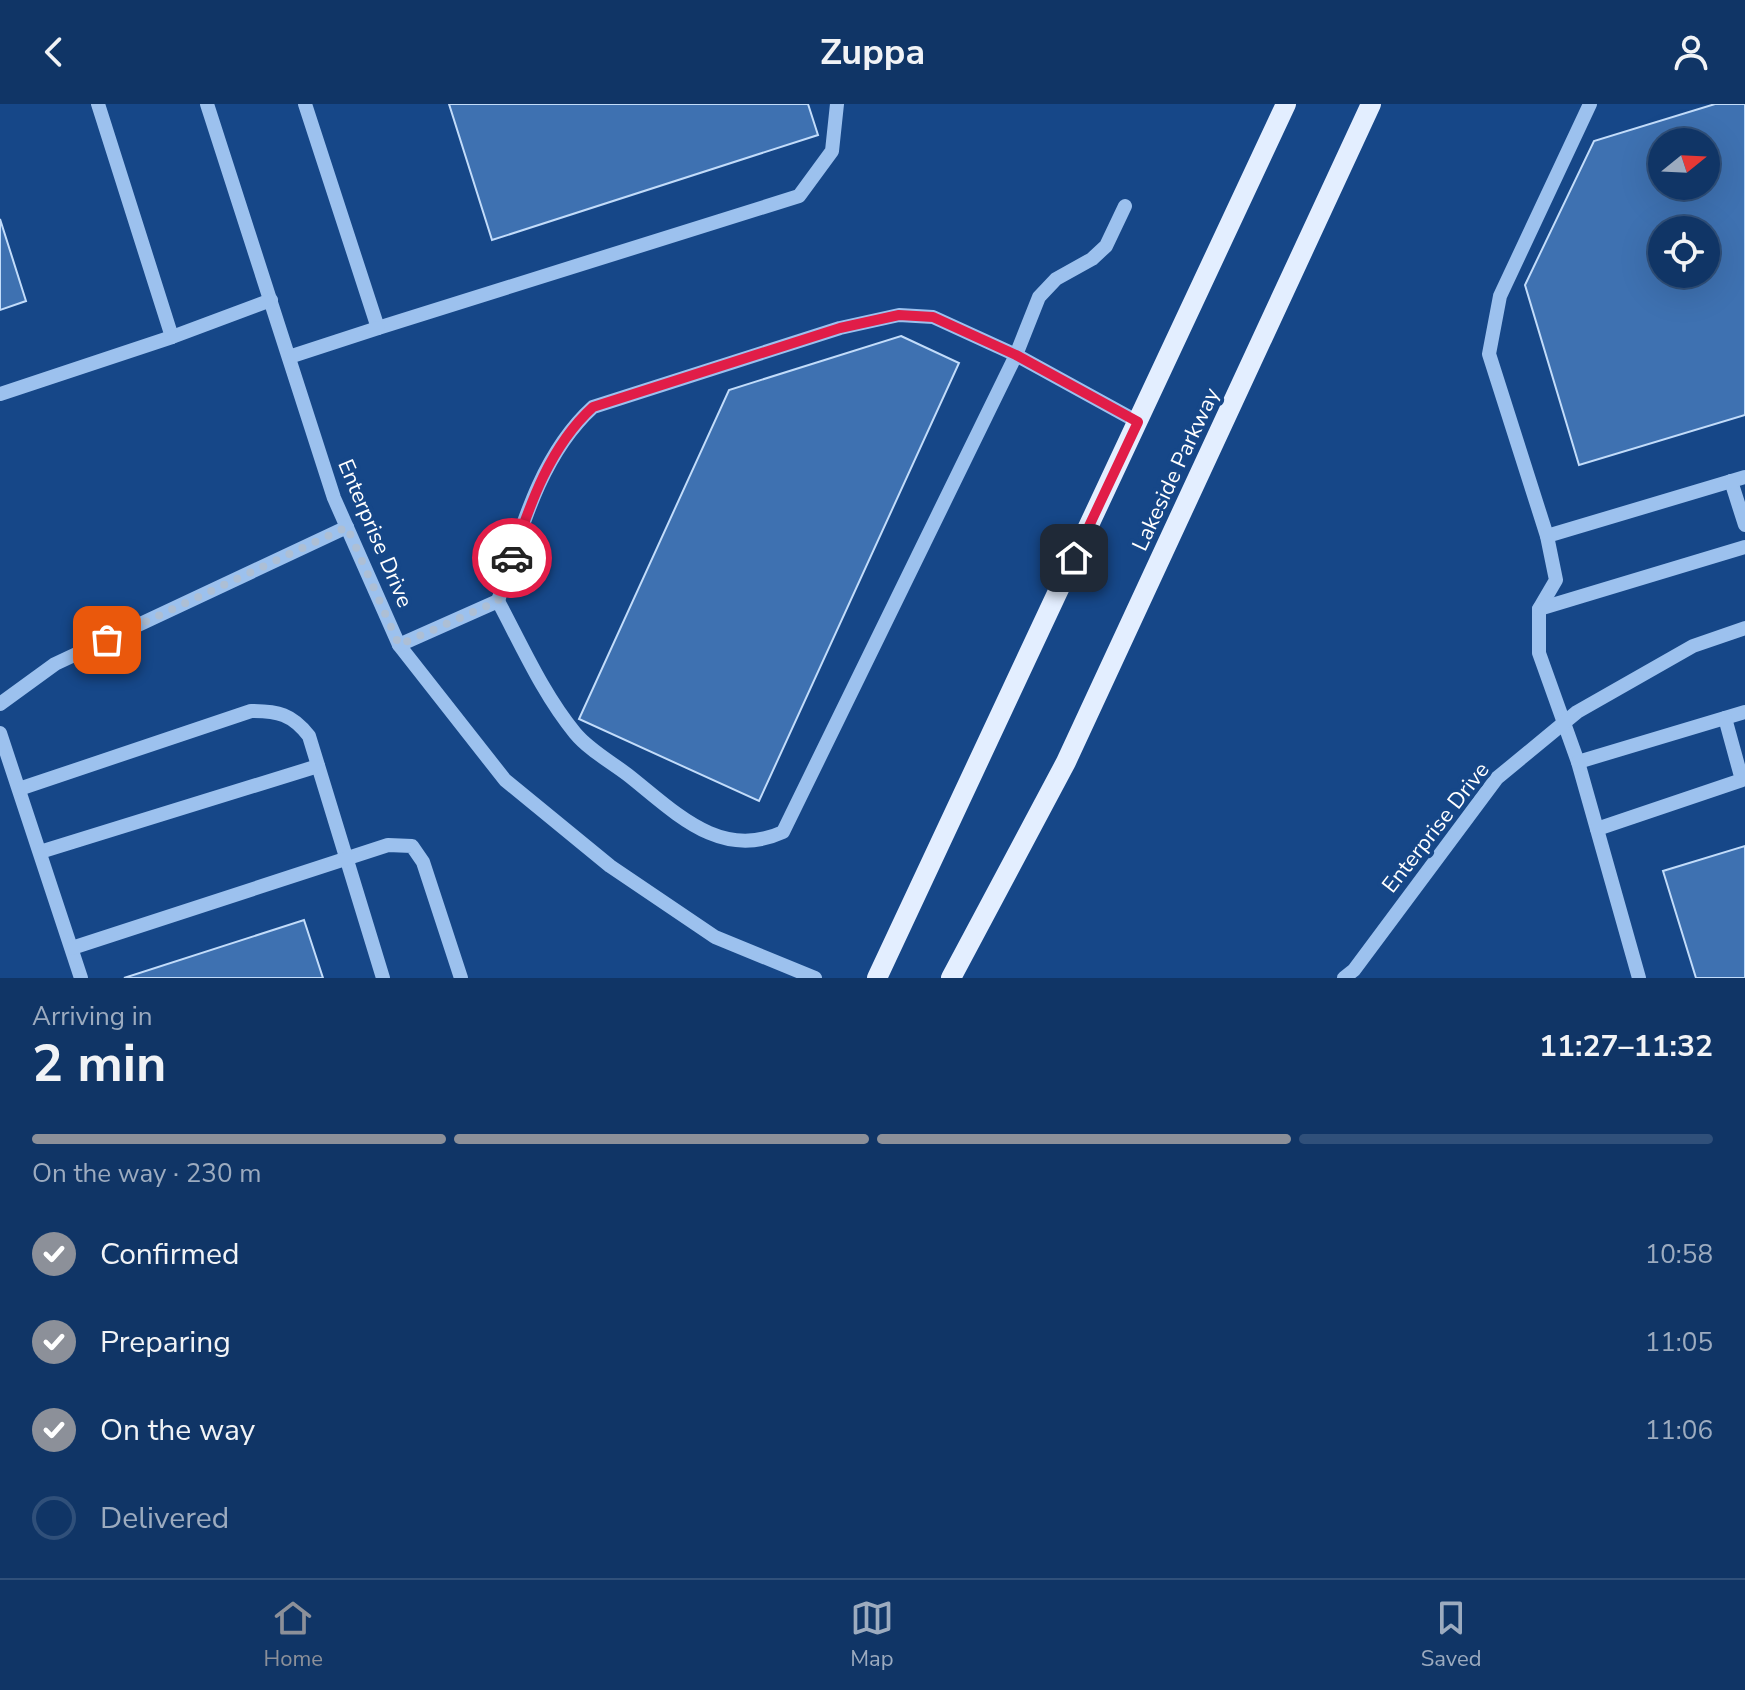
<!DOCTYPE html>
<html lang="en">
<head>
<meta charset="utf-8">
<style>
	body { margin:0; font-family:"Nunito Sans",sans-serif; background:#193d6c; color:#f1f3f6; height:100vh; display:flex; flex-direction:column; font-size:30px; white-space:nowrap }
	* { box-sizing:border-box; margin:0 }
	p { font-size:26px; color:#9cabbf }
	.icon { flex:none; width:44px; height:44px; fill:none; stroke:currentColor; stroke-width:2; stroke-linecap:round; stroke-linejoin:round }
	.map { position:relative; height:874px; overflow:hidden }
	.details { display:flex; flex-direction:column; background:#103566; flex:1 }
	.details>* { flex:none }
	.needle { width:52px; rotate:72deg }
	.tools { position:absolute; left:1648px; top:24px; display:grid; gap:16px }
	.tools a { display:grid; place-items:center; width:72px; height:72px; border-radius:50%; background:#103566; box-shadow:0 8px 32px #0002,0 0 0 2px #30507a; font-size:40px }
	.pin { position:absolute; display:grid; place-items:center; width:68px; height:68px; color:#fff; margin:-34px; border-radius:16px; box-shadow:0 4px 12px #0006 }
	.courier { position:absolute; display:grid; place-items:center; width:80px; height:80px; margin:-40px; border:6px solid #e11d48; border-radius:50%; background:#fff; color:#222; box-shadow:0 2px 10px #0007 }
	.head em { font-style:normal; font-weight:700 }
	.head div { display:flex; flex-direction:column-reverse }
	.head { display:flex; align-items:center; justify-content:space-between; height:136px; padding:0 32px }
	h1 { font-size:52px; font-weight:700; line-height:60px }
	.bar { display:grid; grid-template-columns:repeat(4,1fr); gap:12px 8px; align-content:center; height:96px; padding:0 32px }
	.bar i { height:10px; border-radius:6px; background:#30507a }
	.bar .current { background:#8c9099 }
	.bar p { grid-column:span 4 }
	ol { padding:0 32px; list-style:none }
	li { display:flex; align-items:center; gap:24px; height:88px }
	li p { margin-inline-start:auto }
	li .icon { padding:8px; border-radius:50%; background:#8c9099; color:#fff; stroke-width:4 }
	li:last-child { color:#9cabbf }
	li i { width:44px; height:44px; border:4px solid #30507a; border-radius:50% }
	header { display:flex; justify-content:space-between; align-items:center; height:104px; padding:0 32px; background:#103566; font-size:36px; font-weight:700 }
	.menu { display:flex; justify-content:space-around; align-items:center; height:112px; border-top:2px solid #30507a; background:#103566; font-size:22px; color:#9cabbf }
	.menu a { display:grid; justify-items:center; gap:4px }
	.menu .current { color:#8c9099 }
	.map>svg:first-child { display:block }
</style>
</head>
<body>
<header><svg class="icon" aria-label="back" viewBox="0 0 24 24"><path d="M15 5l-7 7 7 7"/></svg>Zuppa<svg class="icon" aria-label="person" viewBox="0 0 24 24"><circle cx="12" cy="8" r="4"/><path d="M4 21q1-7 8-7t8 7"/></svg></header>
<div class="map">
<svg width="1745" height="874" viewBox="0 0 1745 874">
	<rect width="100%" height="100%" fill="#164788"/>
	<!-- building -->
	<g fill="#3e71b1" stroke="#c2dcfa" stroke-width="2" fill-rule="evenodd">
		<polygon points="449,0 808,0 818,31 492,136"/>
		<path d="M1715,0H1745V311L1579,361L1525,181L1594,37ZM1662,38H1706V82H1662ZM1662,126H1706V170H1662Z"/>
		<polygon points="0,115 26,197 0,206"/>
		<polygon points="901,232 959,259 759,697 579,615 729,286"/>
		<polygon points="1745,742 1745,874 1696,874 1663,767"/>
		<polygon points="304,816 323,874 124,874"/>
	</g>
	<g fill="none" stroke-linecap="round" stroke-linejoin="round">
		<!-- minor -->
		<g stroke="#9cc1ee" stroke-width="14">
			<polyline points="98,0 172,233"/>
			<polyline points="207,0 334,394 399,541 505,676 610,762 715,833 815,874"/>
			<polyline points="305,0 378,224 799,92 832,47 837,0"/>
			<polyline points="1590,0 1500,192 1489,250 1547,432 1556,476 1539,505 1539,549 1578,658 1639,874"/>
			<polyline points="289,253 378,224"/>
			<polyline points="0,290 172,233 271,196"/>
			<polyline points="1731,377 1745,421"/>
			<polyline points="1547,432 1745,373"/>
			<path d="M498,497C520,429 539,352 593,303L840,224L899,211L933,213L1016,251L1039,193L1056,175L1092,155L1106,142L1125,102"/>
			<polyline points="1539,505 1745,443"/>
			<path d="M399,541L498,497C522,542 543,590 575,629C589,646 611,658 628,671C675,708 720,757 783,728L1016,251L1138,318"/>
			<polyline points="0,600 55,560 347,423"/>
			<polyline points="0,629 81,874"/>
			<polyline points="1578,658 1745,608"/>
			<path d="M19,685L251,607C278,607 292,610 309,632L383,874"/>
			<polyline points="1597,725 1742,676 1725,614"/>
			<polyline points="40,748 318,662"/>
			<polyline points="72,844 388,741 412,742 423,758 461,874"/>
			<polyline points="1344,874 1354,866 1497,674 1577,608 1693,542 1745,524"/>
		</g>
		<!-- major -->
		<g stroke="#e3eeff" stroke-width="20">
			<polyline points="877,874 1286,0"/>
			<polyline points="951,874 1066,658 1371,0"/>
		</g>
	</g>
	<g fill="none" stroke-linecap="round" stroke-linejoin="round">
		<!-- done -->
		<polyline stroke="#adbfd5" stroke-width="8" stroke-dasharray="0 14.4" points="107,536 347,423 399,541 498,497 512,454"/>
		<!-- route -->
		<path stroke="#e11d48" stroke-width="10" d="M512,454C530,400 550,342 593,303L840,224L899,211L933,213L1016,251L1138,318L1074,454"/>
	</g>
	<g text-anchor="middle" stroke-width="8" stroke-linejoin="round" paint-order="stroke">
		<!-- street labels -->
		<g font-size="22" fill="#fff" stroke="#164788">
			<text transform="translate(1175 365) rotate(-65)" y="8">Lakeside Parkway</text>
			<text transform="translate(376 429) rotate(67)" y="8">Enterprise Drive</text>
			<text transform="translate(1435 723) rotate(-52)" y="8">Enterprise Drive</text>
		</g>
	</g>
</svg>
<div class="tools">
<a><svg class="needle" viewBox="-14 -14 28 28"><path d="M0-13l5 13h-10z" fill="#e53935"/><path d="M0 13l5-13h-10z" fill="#9cabbf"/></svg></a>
<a><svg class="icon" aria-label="locate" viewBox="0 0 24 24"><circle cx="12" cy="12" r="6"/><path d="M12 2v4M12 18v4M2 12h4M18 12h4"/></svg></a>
</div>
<div class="pin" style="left:107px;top:536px;background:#ea580c"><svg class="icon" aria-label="bag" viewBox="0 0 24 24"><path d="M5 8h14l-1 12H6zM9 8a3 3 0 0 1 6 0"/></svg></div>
<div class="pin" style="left:1074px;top:454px;background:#1f2937"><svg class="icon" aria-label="home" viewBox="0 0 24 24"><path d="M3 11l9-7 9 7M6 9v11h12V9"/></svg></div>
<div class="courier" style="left:512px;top:454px"><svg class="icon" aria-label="car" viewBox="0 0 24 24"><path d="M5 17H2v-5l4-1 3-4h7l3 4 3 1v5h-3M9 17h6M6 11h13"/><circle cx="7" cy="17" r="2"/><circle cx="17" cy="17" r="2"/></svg></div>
</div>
<section class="details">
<div class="head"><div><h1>2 min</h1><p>Arriving in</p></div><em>11:27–11:32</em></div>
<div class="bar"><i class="current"></i><i class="current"></i><i class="current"></i><i></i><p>On the way · 230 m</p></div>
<ol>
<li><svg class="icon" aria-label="check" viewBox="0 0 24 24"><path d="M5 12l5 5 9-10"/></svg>Confirmed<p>10:58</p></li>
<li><svg class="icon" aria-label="check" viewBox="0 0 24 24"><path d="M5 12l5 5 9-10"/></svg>Preparing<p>11:05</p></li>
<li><svg class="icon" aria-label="check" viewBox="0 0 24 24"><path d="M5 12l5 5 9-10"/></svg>On the way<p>11:06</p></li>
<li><i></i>Delivered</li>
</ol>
</section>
<nav class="menu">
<a class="current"><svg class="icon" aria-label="home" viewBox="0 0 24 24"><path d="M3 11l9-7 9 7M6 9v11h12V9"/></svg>Home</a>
<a><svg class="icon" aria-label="map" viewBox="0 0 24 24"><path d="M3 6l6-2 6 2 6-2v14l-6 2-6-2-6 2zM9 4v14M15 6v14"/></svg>Map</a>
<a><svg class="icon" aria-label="saved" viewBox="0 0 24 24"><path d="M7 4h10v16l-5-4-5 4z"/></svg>Saved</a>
</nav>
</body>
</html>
